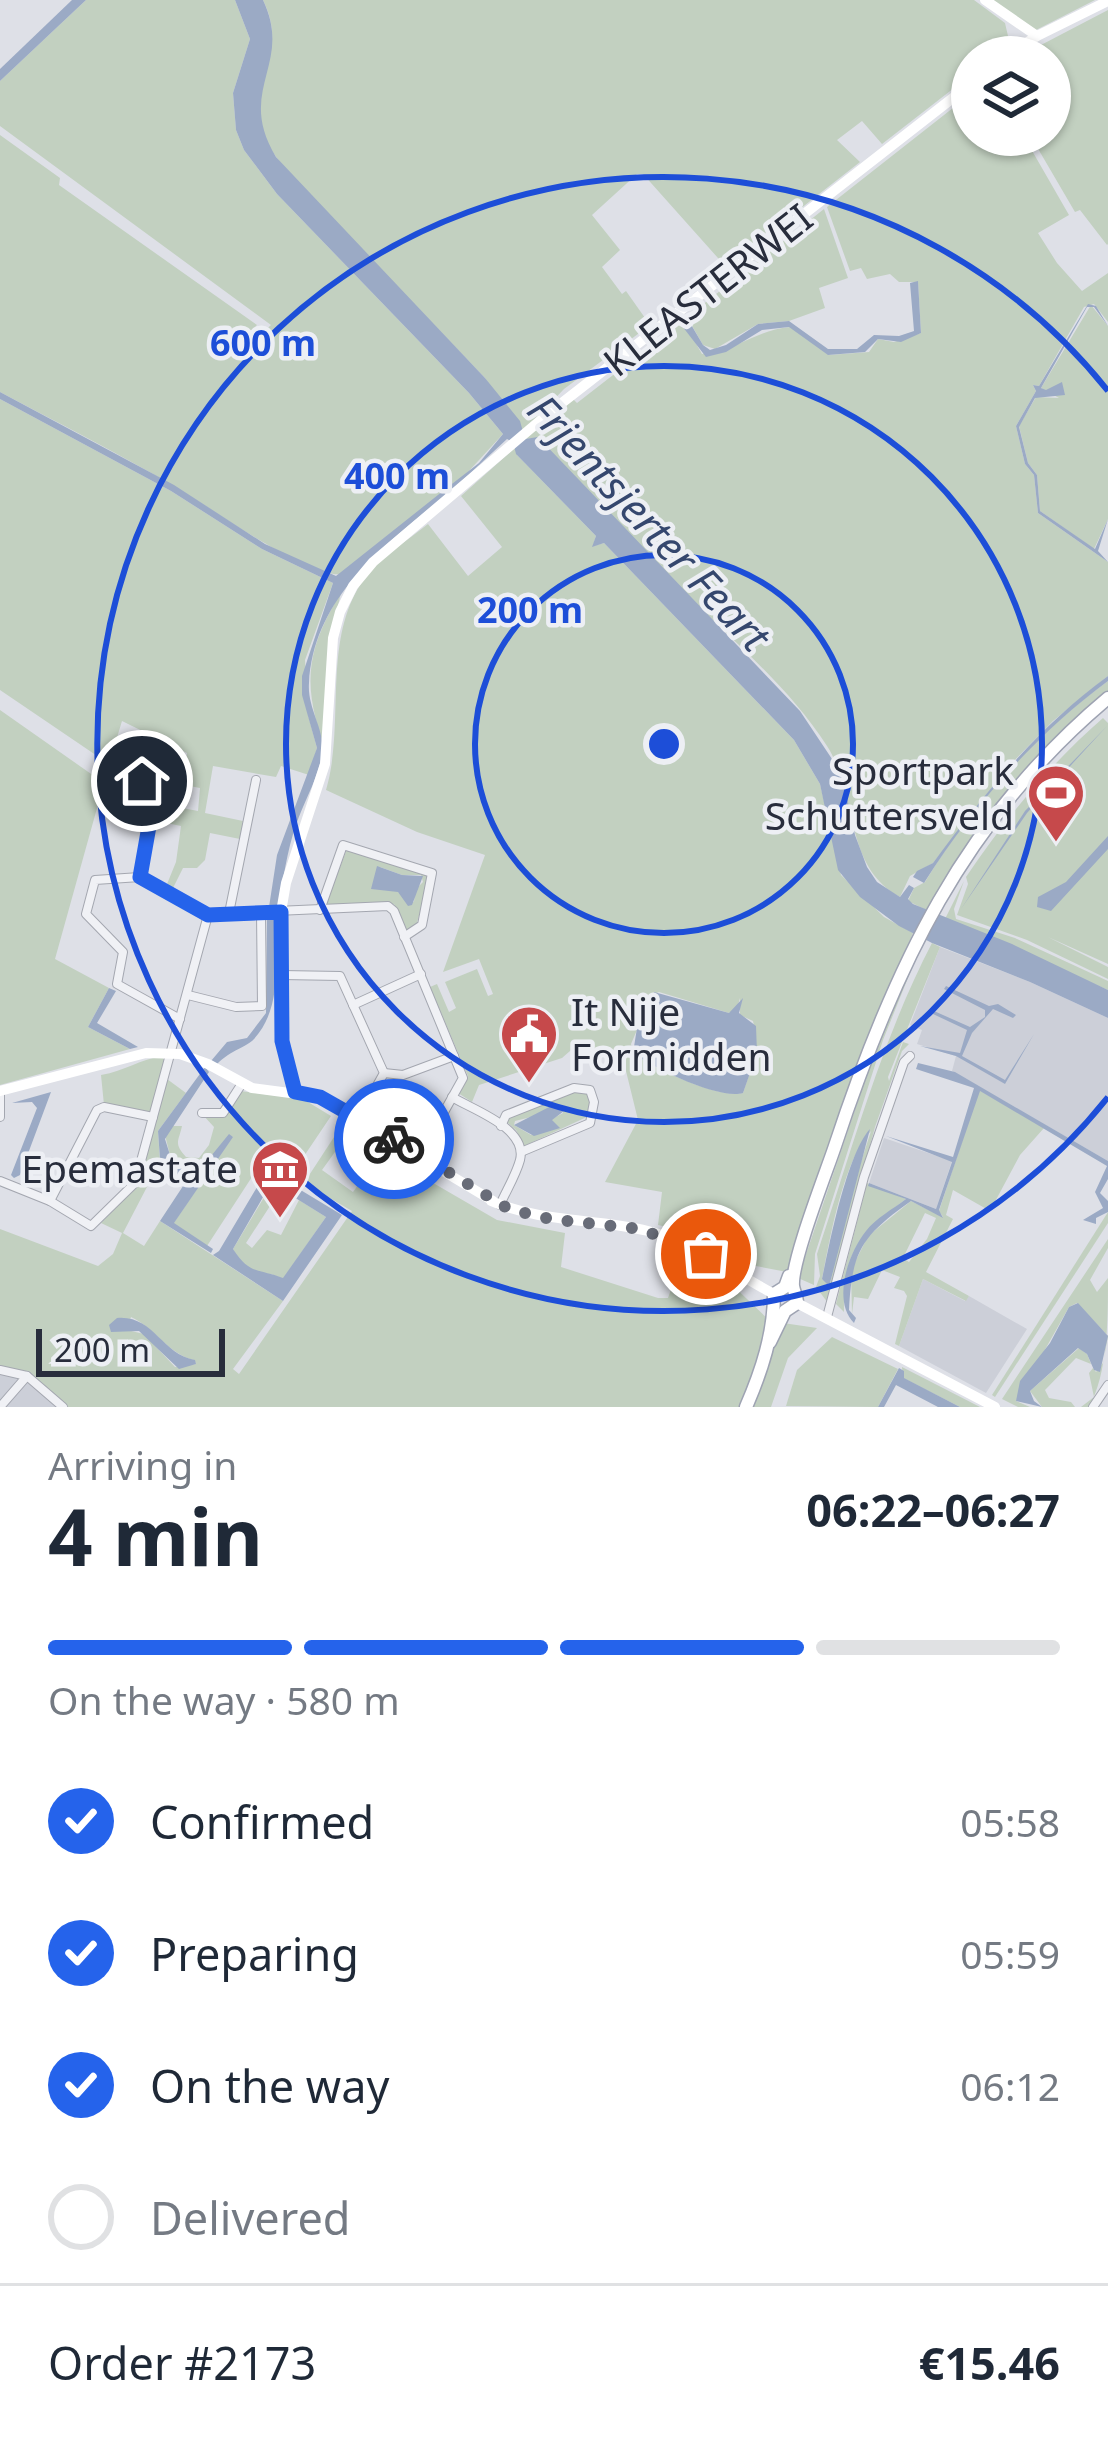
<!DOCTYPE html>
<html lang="en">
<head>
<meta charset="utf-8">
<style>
	body { margin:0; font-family:"Noto Sans",sans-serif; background:#f2f2f3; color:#1f2937; height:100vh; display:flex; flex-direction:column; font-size:45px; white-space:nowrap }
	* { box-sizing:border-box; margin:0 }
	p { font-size:39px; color:#747a83 }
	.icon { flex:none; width:66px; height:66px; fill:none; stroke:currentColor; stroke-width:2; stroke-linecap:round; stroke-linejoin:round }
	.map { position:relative; height:1407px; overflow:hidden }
	.details { display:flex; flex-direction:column; background:#fff; flex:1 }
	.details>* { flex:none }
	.tools { position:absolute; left:951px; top:36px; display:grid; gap:24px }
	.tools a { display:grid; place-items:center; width:120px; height:120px; border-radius:50%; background:#fff; box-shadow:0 3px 9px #0004; font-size:60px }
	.scale { position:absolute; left:36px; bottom:30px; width:189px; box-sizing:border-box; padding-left:12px; border:6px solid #282d3c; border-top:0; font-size:33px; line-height:42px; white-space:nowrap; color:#282d3c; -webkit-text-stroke:9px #edeff4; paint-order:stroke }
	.pin { position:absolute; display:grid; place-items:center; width:102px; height:102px; color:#fff; margin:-51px; border:6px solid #fff; border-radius:50%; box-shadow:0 3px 12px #0007 }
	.courier { position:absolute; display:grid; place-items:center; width:120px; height:120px; margin:-60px; border:9px solid #2563eb; border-radius:50%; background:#fff; color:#222; box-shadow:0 3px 15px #0007 }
	.overview em { font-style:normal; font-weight:700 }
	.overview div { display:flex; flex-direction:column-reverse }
	.overview { display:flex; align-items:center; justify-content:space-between; height:204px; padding:0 48px }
	h1 { font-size:78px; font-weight:700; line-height:90px }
	.bar { display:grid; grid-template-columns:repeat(4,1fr); gap:18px 12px; align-content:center; height:144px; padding:0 48px }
	.bar i { height:15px; border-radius:9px; background:#e0e1e3 }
	.bar .on { background:#2563eb }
	.bar p { grid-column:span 4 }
	.line { display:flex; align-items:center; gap:30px; padding:0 48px; border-top:3px solid #e0e1e3 }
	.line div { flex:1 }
	ol { padding:0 48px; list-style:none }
	li { display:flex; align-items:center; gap:36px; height:132px }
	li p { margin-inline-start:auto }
	li .icon { padding:12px; border-radius:50%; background:#2563eb; color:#fff; stroke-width:4 }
	li:last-child { color:#747a83 }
	li i { width:66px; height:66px; border:6px solid #e0e1e3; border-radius:50% }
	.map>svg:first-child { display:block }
</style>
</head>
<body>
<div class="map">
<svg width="1108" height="1407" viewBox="0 0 1108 1407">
	<rect width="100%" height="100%" fill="#dee0e7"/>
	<!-- built -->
	<g fill="#cccfd8">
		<polygon points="940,947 1030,982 1108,1018 1108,1161 952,1071 956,1056 917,1044 922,1030 910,1025"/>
		<polygon points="884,1138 952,1161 936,1209 869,1183"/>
		<polygon points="923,1279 965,1301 969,1296 1027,1329 986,1393 899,1346"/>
		<polygon points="0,1362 150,1407 0,1407"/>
	</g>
	<!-- green -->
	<g fill="#c2d0c0" fill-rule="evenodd">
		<path d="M86,0H235L250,39L233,93L236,130L244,150L277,194L469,393L503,434L467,473L343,574C309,580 206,504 172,485C116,452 58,423 0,392V135L60,178L59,185L257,325L238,344L245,350L271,325L0,126V81Z"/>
		<path d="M263,0H974L1005,23L1008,36L993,57H972V74L882,144L862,121L837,140L860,162L726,267L643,174H637L592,215L620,250L602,267L622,294L626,291L650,325L564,389L521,434L485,378L290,175C277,158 259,137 258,115C256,69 287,49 263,0Z"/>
		<polygon points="992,0 1095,0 1036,30"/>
		<polygon points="1108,10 1108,244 1107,245 1080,210 1075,212 1030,135 1050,135 1050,57 1018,57"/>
		<path d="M972,93V135H1023L1069,215L1038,233L1057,263L1082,291L1108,273V322L1094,304L1084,307L1039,386L1033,385L1036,391L1016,426L1025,464L1034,475L1038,513L1108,562V676L1053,721L1010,765L933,863L910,876L900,897C843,866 859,796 827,746C785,681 723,633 670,578C625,533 580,485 538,438L525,439L572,398L577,403L680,323L687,328L702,354C737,351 755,330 790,327L829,355L869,352L878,339L894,342L921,333L918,282H899L890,274L867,279L861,268L850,271L827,207Z"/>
		<polygon points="824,209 848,278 819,288 825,308 789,321 758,324 715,349 703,345 687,317"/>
		<polygon points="1091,305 1108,326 1108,519 1094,549 1040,511 1037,475 1028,463 1019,426 1036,397 1059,398 1041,388"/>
		<polygon points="0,399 171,491 262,549 333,583 305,660 308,715 317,748 309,775 281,766 276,777 213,766 205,813 243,821 240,839 210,833 205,860 197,868 183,868 171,892 165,889 176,862 181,826 152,820 154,816 168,817 172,806 198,811 200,788 184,785 187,753 122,721 109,764 0,690"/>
		<path d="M517,446V455L596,536L593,546L604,543L794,740L820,784L841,875L884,917L913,933L867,1042L787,1272L745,1264L685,1231L658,1225L662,1192L605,1182L638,1120L625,1067L578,1044L562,1058L479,1085L472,1102L458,1093L468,1076L430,987L437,984L449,1012L456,1008L445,982L477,969L488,996L493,994L479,959L443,972L485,855L417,832L326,790C346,722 321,640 364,579C380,557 407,541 428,524L468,576L502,547L461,496ZM659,992L729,1013L737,1009L740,998V1015L753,1021C760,1049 752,1066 743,1093C718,1099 653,1068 633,1053L631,1044L652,995Z"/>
		<path d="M341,592L331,638L322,740C302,679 308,648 341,592Z"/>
		<path d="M1108,681V693L1084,713L926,910L908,901L914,888L925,882C970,807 1036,733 1108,681Z"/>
		<polygon points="0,710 104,783 55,959 109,988 88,1027 130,1049 0,1085"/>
		<path d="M1103,718L1108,723V964L1048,937L1108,967V979L1027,940L957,915L968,884L966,877C1006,818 1049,765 1103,718Z"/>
		<path d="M347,849L425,872L430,877L416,926L406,931L394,904L325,906ZM380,867L402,875H421L423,882L415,890L414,902L398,892Z"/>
		<polygon points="964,881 954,909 956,919 1015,938 1108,981 1108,990 945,919"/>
		<path d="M932,943L940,947L888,1077L889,1081L903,1042L909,1044L902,1051L875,1127L828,1303L816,1287L820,1276L817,1254C852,1149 882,1039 932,943ZM871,1131L848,1202L830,1283L822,1279C830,1238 843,1161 871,1131Z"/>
		<polygon points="918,953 883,1040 815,1254 814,1285 798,1278 893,998"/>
		<path d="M163,1056L165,1065L151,1112L104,1105L101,1075C125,1071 140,1059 163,1056Z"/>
		<path d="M167,1079L186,1093L158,1131L160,1162L123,1233L144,1246L160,1221L283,1301L233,1369L239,1374L352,1211L304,1183L336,1134L366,1153L362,1159L340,1145L322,1170L353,1192L372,1166L368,1162L371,1157L384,1166L390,1158L497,1220L565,1233L561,1267L658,1298H668L684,1252L724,1277L771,1322L743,1407H68L29,1373L0,1366V1229L98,1266L113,1254L122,1233L101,1223L138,1185ZM131,1317C155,1328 168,1354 194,1360L196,1364L175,1367L144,1334L127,1330Z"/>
		<path d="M577,1090H585L591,1098L589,1116L524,1146L516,1130L507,1122L510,1116ZM555,1104L563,1108V1113L552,1119V1127L531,1135L514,1125L515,1121L539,1115Z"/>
		<path d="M979,1090L1044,1128L1020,1155L990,1211L953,1190L946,1215L953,1219L926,1272L969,1296L966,1301L923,1279L899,1346L895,1344L907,1296L904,1291L894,1288L900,1277L882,1270L868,1299L854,1297L852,1314L851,1270L868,1236L911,1201L943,1217L939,1211ZM925,1213L936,1218L927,1239L909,1262L903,1258Z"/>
		<path d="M240,1091L303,1099L331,1116L292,1174L263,1160L207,1246L173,1224L233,1136L198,1172L170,1155L165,1135L171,1126H182C179,1141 173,1143 186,1157L199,1158L209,1145L214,1127L202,1114L227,1112Z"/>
		<path d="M867,1183L906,1199C859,1235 843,1250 844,1312L836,1304Z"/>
		<polygon points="272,1184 281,1189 246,1243 252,1248 267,1230 281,1235 299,1200 326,1217 283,1279 271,1274 263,1276 239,1262 233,1249"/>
		<polygon points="1108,1212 1108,1223 995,1397 992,1395"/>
		<path d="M1108,1239V1248L1090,1280L1097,1292L1108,1278C1108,1320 1108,1373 1089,1407H1081L1094,1397L1089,1373L1093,1368L1096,1372L1103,1363L1108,1336L1077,1303L1069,1307L1016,1401L1030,1407H1018L1002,1399Z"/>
		<polygon points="783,1323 817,1328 788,1358 771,1407 753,1407"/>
		<polygon points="832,1337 898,1369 878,1407 786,1406 797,1370"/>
		<polygon points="1079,1348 1087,1354 1091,1364 1076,1358 1045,1390 1049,1398 1071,1402 1075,1407 1042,1407 1030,1391"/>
		<polygon points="902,1367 980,1407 960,1407 903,1378"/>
	</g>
	<!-- water -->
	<g fill="#9baac5">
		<polygon points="72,0 86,0 0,81 0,69"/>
		<path d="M235,0H263C294,65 235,89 276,157L485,378L520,421L525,439L538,437L800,711L842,774L855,835L867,867L877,882L900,897L909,885L914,888L908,899L913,904L1012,944L1108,990V1018L1030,982L932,943L899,926L860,897L838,870L820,784L794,740L604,543L592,547L596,536L516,454L513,442L507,439L451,491L448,487L479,463L503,434L469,393L277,194L244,150L236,130L233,93L250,39Z"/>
		<polygon points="918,281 921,333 901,342 878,339 865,352 828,355 789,327 762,330 726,352 706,357 679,322 686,316 703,345 710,350 726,345 758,324 789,321 828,349 857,349 874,335 899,336 914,331 910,283"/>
		<polygon points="1088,304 1096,306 1108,326 1094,307 1087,307 1041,388 1046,390 1062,382 1065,395 1035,398 1019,427 1028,463 1037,475 1040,511 1095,549 1108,519 1098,551 1108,562 1038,513 1034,475 1025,464 1016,426 1036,391 1033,385 1039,386"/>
		<path d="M0,392L174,485L265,544L336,576L443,491L446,495C385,545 314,596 309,683C307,709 326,730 322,755C317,781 304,801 296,825C287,851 283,879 279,906L269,907L277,855L317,748L302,695V676L333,583L262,549L171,491L0,399Z"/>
		<path d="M1108,676V681C1036,734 972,807 924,883L913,877L917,871L933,863C984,794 1038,727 1108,676Z"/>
		<polygon points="1107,726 1027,813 961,909 1025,811"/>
		<polygon points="1108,836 1108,849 1051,911 1037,907 1038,897 1066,882"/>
		<polygon points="377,866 402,875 423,876 412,905 408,906 398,892 371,889"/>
		<path d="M267,919L276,920C275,961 283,1007 254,1039C247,1047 231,1050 217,1064L211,1061L227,1042L247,1038L266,1013Z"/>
		<polygon points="946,986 989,1006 998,1004 1016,1015 1013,1018 993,1009 972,1033 962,1056 1005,1080 1034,1034 1005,1084 956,1056 920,1046 960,1053 967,1030 933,1014 934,1011 970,1027 985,1017 985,1010 944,989"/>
		<polygon points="109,988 116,991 97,1023 138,1047 130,1049 88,1027"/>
		<path d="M654,992L729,1013L743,998L739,1013L756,1026L757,1053L743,1093C719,1100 653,1068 633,1053L637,1028Z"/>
		<path d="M918,1063L955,1072L1108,1161V1179L1100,1193L1108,1201V1212L1096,1218V1224L1083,1220L1103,1208L1095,1192L1107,1166L980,1091L939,1210L943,1218L911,1201C862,1236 852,1250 849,1310L856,1318L854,1323C832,1301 848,1253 866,1231C876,1218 893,1209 906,1199L868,1186L869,1183L936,1209L952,1162L886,1136L953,1157L974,1088L916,1069Z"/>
		<polygon points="205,1067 209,1072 165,1139 170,1155 198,1172 229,1134 233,1137 174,1223 213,1249 211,1253 160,1221 187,1180 166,1166 147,1183 160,1159 158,1131"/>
		<polygon points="51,1092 20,1175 14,1178 11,1175 37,1108 32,1102 12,1103"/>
		<polygon points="555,1104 564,1111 552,1120 560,1128 534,1136 514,1125"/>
		<path d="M870,1129L830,1283L827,1284L822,1279C829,1244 847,1154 870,1129Z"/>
		<path d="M266,1172L287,1182L282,1189L270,1185L233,1249C250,1275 257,1268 283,1278L326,1217L289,1194L294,1186L342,1215L283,1301L213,1255L219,1251Z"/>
		<polygon points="1078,1303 1108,1336 1100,1372 1094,1370 1087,1354 1078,1348 1030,1391 1034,1401 1042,1407 1016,1401 1020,1381 1050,1343 1069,1307"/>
		<path d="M117,1318C154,1315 161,1354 195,1360L196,1364L179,1369L139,1331L111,1332L109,1325Z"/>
		<polygon points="899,1368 904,1371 904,1378 960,1407 938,1407 896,1385 884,1407 878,1407"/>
	</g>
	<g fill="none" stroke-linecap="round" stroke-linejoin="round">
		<defs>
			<g id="street">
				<polyline points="123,774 174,787 169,814 151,815"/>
				<polyline points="142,781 138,811 151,815 140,877 208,915"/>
				<polyline points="140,877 95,880 86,914 123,952 117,984 180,1019"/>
				<polyline points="320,910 343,845 432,873 422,925 404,937"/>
				<polyline points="229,913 256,780"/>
				<polyline points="282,975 340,976 384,1073 359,1118"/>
				<polyline points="188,995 236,1007 262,1006 261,913"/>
				<polyline points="353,1005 421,974"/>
				<polyline points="384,1073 403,1075 454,1056"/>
				<path d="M452,1097C473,1110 528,1128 520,1160C516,1175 506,1191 500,1205"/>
				<polyline points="202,1113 223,1113 241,1085"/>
				<polyline points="0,1117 0,1091"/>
				<polyline points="501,1126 506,1115 574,1088 590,1090 594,1102 590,1123 521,1152"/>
				<polyline points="0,1181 50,1201 91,1226 135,1183 208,915 229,913 388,906 394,911 463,1078 420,1155"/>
				<polyline points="50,1201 97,1110 104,1107 153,1117"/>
				<polyline points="827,1317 864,1177 904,1062 910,1056"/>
				<polyline points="0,1370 27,1376 63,1407"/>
				<polyline points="0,1407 27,1376"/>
				<polyline points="1093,1407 1108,1385"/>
			</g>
			<g id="primary">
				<path d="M770,1342L785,1311L797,1303C797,1297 794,1292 793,1286C791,1262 826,1173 835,1146C893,970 963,819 1108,698"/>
				<path d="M746,1407C762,1370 774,1333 774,1294L785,1287L789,1276"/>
			</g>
		</defs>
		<!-- street casing -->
		<use href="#street" stroke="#a4a7b0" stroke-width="10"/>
		<!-- primary casing -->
		<use href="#primary" stroke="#9ea3b2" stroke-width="15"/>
		<!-- street -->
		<use href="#street" stroke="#f0f1f5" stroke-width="8"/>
		<!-- secondary -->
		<g stroke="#fff" stroke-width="10">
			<polyline points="985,0 1037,36"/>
			<polyline points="1005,57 1037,36 1108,1"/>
			<polyline points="0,1091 146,1053 180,1054 208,1064 252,1088 320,1097 493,1201"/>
			<polyline points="295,1092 282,1041 281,912 286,883 325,764 333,638 340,612 353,586 373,562 549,413 972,83"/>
			<path d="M491,1201C542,1223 595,1218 648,1231C695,1242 732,1272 774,1294"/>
			<polyline points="797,1303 995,1407"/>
		</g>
		<!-- primary -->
		<use href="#primary" stroke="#fff" stroke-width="12"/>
	</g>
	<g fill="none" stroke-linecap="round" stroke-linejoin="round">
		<!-- done -->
		<polyline stroke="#686c78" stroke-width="12" stroke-dasharray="0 21.6" points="394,1139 509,1209 550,1219 640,1229 706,1254"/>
		<!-- route -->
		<polyline stroke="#2563eb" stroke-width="15" points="142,781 138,811 151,815 140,877 208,915 281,912 282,1041 295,1092 320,1097 394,1139"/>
	</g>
	<!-- distance rings -->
	<g fill="none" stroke="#1d4ed8" stroke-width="6">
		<circle cx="664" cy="744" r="189"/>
		<circle cx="664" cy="744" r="378"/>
		<path d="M1108 1097A567 567 0 1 1 1108 391"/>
	</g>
	<!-- icons -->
	<defs>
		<symbol id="stadium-pin" viewBox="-11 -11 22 30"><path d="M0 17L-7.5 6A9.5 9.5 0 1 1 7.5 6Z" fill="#c6494b" stroke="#edeff4"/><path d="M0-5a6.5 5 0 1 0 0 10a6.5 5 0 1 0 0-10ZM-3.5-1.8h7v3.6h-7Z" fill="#fff"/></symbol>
		<symbol id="civic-pin" viewBox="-11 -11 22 30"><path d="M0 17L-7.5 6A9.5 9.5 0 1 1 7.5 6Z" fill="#c6494b" stroke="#edeff4"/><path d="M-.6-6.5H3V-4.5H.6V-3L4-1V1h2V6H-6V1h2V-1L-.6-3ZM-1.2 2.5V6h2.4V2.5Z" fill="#fff"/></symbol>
		<symbol id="museum-pin" viewBox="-11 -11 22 30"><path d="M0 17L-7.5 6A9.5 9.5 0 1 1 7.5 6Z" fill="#c6494b" stroke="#edeff4"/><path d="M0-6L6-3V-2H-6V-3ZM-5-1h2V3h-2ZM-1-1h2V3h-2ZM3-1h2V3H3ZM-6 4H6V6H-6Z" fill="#fff"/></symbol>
	</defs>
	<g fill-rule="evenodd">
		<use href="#stadium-pin" x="1023" y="760" width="66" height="90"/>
		<use href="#civic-pin" x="496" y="1001" width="66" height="90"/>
		<use href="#museum-pin" x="247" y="1136" width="66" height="90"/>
	</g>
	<g text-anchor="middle" stroke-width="9" stroke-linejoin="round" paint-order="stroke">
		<!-- street labels -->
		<g font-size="39" fill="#282d3c" stroke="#edeff4">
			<text transform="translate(708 290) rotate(-38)" y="14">KLEASTERWEI</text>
		</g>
		<!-- poi labels -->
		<g font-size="39" fill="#282d3c" stroke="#edeff4" text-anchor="end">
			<text x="1014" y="785">Sportpark<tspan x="1014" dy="45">Schuttersveld</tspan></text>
			<text x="571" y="1026" text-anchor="start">It Nije<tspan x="571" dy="45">Formidden</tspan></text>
			<text x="238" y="1183">Epemastate</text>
		</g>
		<!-- water labels -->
		<g font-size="42" font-style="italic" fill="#35476e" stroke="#edeff4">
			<text transform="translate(649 523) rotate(47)" y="15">Frjentsjerter Feart</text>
		</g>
	</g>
	<circle cx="664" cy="744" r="18" fill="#1d4ed8" stroke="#edeff4" stroke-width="6"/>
	<g font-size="36" text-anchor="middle" font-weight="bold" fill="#1d4ed8" stroke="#edeff4" stroke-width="9" stroke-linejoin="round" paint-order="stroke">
		<text x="263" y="356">600 m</text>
		<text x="397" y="489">400 m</text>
		<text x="530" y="623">200 m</text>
	</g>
</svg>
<div class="tools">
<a><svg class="icon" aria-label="layers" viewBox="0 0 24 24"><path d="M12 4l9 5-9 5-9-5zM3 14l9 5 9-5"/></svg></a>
</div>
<div class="scale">200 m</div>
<div class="pin" style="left:706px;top:1254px;background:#ea580c"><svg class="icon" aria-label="bag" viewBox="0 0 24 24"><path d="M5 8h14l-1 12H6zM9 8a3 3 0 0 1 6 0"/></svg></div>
<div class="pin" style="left:142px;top:781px;background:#1f2937"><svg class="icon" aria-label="home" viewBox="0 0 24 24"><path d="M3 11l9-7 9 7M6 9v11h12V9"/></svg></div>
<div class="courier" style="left:394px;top:1139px"><svg class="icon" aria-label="bike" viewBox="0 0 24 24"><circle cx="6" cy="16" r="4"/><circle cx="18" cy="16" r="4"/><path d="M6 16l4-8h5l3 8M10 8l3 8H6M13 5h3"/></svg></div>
</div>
<section class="details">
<div class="overview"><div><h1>4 min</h1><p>Arriving in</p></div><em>06:22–06:27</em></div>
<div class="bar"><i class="on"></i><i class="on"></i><i class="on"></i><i></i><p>On the way · 580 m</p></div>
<ol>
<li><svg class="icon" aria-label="check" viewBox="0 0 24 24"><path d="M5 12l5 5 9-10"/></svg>Confirmed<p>05:58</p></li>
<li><svg class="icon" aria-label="check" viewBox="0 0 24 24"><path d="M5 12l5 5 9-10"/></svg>Preparing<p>05:59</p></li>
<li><svg class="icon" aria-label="check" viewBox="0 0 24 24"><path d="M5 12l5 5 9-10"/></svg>On the way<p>06:12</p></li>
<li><i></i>Delivered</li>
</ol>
<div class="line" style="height:156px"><div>Order #2173</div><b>€15.46</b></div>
</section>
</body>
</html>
